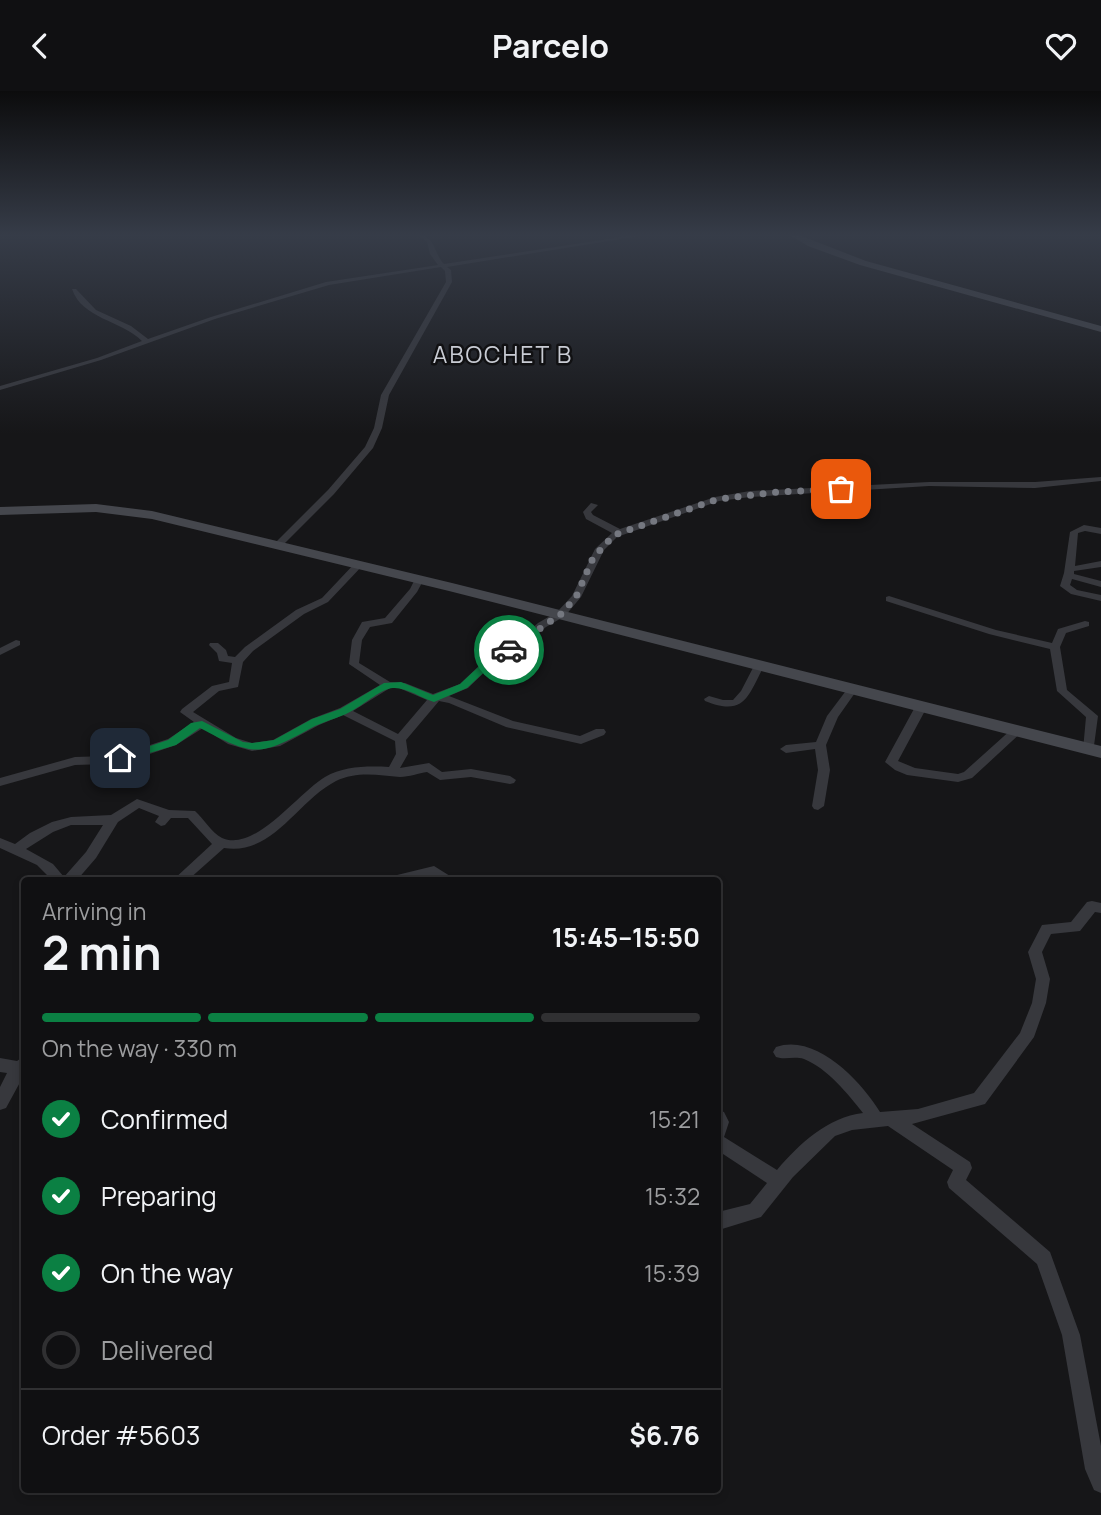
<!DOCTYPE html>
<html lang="en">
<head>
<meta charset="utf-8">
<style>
	body { margin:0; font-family:Manrope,sans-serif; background:#1e1e20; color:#f1f3f6; height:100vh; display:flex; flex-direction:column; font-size:26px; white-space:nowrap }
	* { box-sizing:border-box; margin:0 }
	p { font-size:23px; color:#9c9d9f }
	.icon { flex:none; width:38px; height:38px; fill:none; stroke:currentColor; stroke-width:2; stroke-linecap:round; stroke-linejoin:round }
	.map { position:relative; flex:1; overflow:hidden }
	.drawer { position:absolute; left:21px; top:786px; width:700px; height:616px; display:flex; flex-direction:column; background:#101012; border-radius:7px; box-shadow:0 4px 10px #0003,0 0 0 2px #303032 }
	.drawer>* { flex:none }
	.pin { position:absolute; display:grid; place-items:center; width:60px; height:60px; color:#fff; margin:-30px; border-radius:14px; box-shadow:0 4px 10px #0006 }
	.courier { position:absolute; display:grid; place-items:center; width:70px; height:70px; margin:-35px; border:5px solid #0b8043; border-radius:50%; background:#fff; color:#222; box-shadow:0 2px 9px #0007 }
	.summary em { font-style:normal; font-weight:700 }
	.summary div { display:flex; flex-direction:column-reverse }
	.summary { display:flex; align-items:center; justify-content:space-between; height:119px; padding:0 21px }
	h1 { font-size:46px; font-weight:700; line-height:52px }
	.bar { display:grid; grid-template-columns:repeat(4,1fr); gap:10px 7px; align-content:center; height:84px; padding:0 21px }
	.bar i { height:9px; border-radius:5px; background:#303032 }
	.bar .current { background:#0b8043 }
	.bar p { grid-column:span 4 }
	.line { display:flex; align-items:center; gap:18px; padding:0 21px; border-top:2px solid #303032 }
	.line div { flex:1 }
	ol { padding:0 21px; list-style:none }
	li { display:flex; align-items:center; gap:21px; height:77px }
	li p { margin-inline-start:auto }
	li .icon { padding:7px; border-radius:50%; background:#0b8043; color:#fff; stroke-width:4 }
	li:last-child { color:#9c9d9f }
	li i { width:38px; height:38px; border:4px solid #303032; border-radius:50% }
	header { display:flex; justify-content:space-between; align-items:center; height:91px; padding:0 21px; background:#101012; font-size:32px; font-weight:700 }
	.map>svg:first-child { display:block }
</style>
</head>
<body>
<header><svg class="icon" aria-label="back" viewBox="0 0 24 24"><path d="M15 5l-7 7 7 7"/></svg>Parcelo<svg class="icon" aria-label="heart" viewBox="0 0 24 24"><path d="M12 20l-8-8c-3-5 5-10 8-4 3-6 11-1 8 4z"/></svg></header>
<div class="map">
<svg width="1101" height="1424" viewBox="0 0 1101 1424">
	<rect width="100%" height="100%" fill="#161618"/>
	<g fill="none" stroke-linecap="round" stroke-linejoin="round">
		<!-- street -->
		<g fill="#37383d" fill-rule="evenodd">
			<path d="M419,144C435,144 434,163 444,173L634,144H646L447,176L451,179L452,191L389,304L382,337L373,357L334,403L282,455H276L274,453L328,399L365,356L374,337L381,304L446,191L445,180L441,176L329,194L215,228L101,269L0,299V295L97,267L142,250C121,229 82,228 72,198H76L96,219L131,235L148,248L211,226L326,191L438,174L430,163L427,151Z"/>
			<path d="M1101,386V390L1035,397L929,395L750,406L719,410L617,446L604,459L581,506L565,525L546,536L524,555L494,572L468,597L449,605L513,630L580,645L596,638H604L606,641L604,644L581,653L506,636L449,612L439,610L406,649L408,663L400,677L429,672L442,681L471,678L510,685L516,689L514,692L510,693L471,686L440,689L427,681C419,682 409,686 400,686C379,684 356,680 336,690C297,710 273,765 224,757L188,789H173L212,753L188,727H171L165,734L161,735L155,731L159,725L139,717L118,731L96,767L77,789H52L37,774L0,757V747L15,753L30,742L52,731L71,726L111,724L137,708L169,719L195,720C204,728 211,741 222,747C255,762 299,701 325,686C344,675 367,675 389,676L396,663L395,650L343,624L319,634L280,655L252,660L228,653L203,637L176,654L141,666L107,673L75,674L0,695V687L75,666L107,665L135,659L168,648L194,631L180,621L182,618L212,595L229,591L232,572L219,570L217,562L209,554L210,552H218L226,559L228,565L235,566L245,556L296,519L322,507L356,471H362L364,473L328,511L304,523L253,560L243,571L238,596L219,600L193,621L236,647L252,652L273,649L311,628L340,617L380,594L349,573L352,549L362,531L385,527L410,498L416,486L419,485L424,488L417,501L392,532L370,536L362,549L359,572L390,591L405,592L433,603L460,593L486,568L516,551L538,532L557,521L572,505L595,458L612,442L586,428L583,421L591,412L598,414L591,421L593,424L620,438L715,406L750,400L929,391H1035ZM390,597H399L427,609L398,643L353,620ZM71,734H103L86,761L64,786L53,773L26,758L53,741Z"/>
			<polygon points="1084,434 1101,437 1101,443 1085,440 1078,442 1075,475 1101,470 1101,476 1074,480 1074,483 1101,490 1101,496 1072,488 1070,494 1077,499 1101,504 1101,510 1071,503 1060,495 1064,482 1070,441"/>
			<polygon points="889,505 996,539 1052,552 1058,538 1085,530 1089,531 1089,535 1066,542 1060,556 1067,599 1098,625 1093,662 1089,663 1083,659 1086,626 1057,600 1050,558 989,543 886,510 886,506"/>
			<polygon points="16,549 20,550 20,554 0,564 0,557"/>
			<path d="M759,572L764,575C748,605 745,626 705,610L704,608L709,605L723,609H733L741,600L755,573Z"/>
			<polygon points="852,596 857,599 838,626 826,654 830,679 824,715 818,719 814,718 812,715 818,679 815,658 786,662 780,658 786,654 816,651 827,625 848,597"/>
			<polygon points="921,612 927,616 898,670 915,677 958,683 964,681 1013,637 1021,637 1023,640 972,687 958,691 907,684 895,679 885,671 915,616"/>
			<polygon points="434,775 450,785 451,789 436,789 432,785 417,789 391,789 393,785"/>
			<path d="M1092,810L1101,812V822L1095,821L1080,840L1051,843L1042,861L1050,888L1046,912L1034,946L985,1013L912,1033L970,1071L972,1077L966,1089L1050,1161L1080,1244L1101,1355V1402L1094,1399L1085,1378L1062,1244L1037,1173L949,1097L947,1091L953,1079L888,1035L852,1039L835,1045L793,1086L761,1126L722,1138L718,1136V1119L722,1120L750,1113L767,1092L723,1063L718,1065V1019L724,1021L729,1031L724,1046L777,1079C799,1053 828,1026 863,1022C848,1003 827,977 804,968C794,965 785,969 776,966L773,961L776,956C816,942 861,990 880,1021L918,1018L974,1002L1020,942L1032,912L1036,888L1028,861L1042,834L1071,831L1087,811Z"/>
			<polygon points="24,965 24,984 6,1017 0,1019 0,996 7,982 0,981 0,967 17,970"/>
		</g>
		<!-- secondary -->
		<g fill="#45474d" fill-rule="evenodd">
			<polygon points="790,144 799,144 866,170 1101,235 1101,241 860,174 808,155"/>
			<polygon points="96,413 152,420 452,492 1101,655 1101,667 449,500 152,428 96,421 0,424 0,416"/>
		</g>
	</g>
	<!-- sky -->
	<linearGradient id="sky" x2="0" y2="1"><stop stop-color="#0c0c0d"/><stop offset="0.42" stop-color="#363c48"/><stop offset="1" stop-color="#363c48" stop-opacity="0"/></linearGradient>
	<rect width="1101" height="343" fill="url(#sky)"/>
	<!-- route -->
	<path fill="#0b8043" d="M509,556L512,557V561L494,572L467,597L434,611C421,607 406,596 393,597C381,598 366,612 355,618C343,626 328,629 315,635C260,665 256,667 200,637L176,654L120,671L114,667L168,649L191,632L202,630L243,651L252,652L274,649L312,628L340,618L384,592L401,591L433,604L460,593L487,568Z"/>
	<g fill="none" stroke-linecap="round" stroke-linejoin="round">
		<!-- done -->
		<polyline stroke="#757880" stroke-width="7" stroke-dasharray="0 12.6" points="509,559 561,523 576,506 593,467 614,444 718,408 778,401 841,398"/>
	</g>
	<g text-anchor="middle" stroke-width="5" stroke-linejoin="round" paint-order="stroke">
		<!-- far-quarter labels -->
		<g font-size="23" letter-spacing="2" fill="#c9ccd4" stroke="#111113">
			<text x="503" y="272">ABOCHET B</text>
		</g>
	</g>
</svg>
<div class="pin" style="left:841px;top:398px;background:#ea580c"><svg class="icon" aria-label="bag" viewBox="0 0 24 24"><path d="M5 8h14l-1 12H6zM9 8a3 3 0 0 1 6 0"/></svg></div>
<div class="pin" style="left:120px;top:667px;background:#1f2937"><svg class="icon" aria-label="home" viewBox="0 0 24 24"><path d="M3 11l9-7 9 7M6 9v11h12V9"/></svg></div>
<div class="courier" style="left:509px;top:559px"><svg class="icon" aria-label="car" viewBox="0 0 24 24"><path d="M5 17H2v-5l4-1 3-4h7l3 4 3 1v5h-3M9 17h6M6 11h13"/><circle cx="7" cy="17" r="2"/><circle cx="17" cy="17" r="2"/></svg></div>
<section class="drawer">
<div class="summary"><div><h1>2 min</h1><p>Arriving in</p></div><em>15:45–15:50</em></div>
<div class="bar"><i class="current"></i><i class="current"></i><i class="current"></i><i></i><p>On the way · 330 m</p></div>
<ol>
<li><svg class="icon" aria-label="check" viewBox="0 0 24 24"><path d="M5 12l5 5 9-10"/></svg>Confirmed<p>15:21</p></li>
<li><svg class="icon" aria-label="check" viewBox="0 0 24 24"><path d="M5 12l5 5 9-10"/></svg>Preparing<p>15:32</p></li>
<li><svg class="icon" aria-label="check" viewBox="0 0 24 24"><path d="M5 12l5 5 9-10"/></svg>On the way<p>15:39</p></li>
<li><i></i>Delivered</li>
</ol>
<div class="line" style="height:91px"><div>Order #5603</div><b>$6.76</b></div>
</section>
</div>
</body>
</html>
